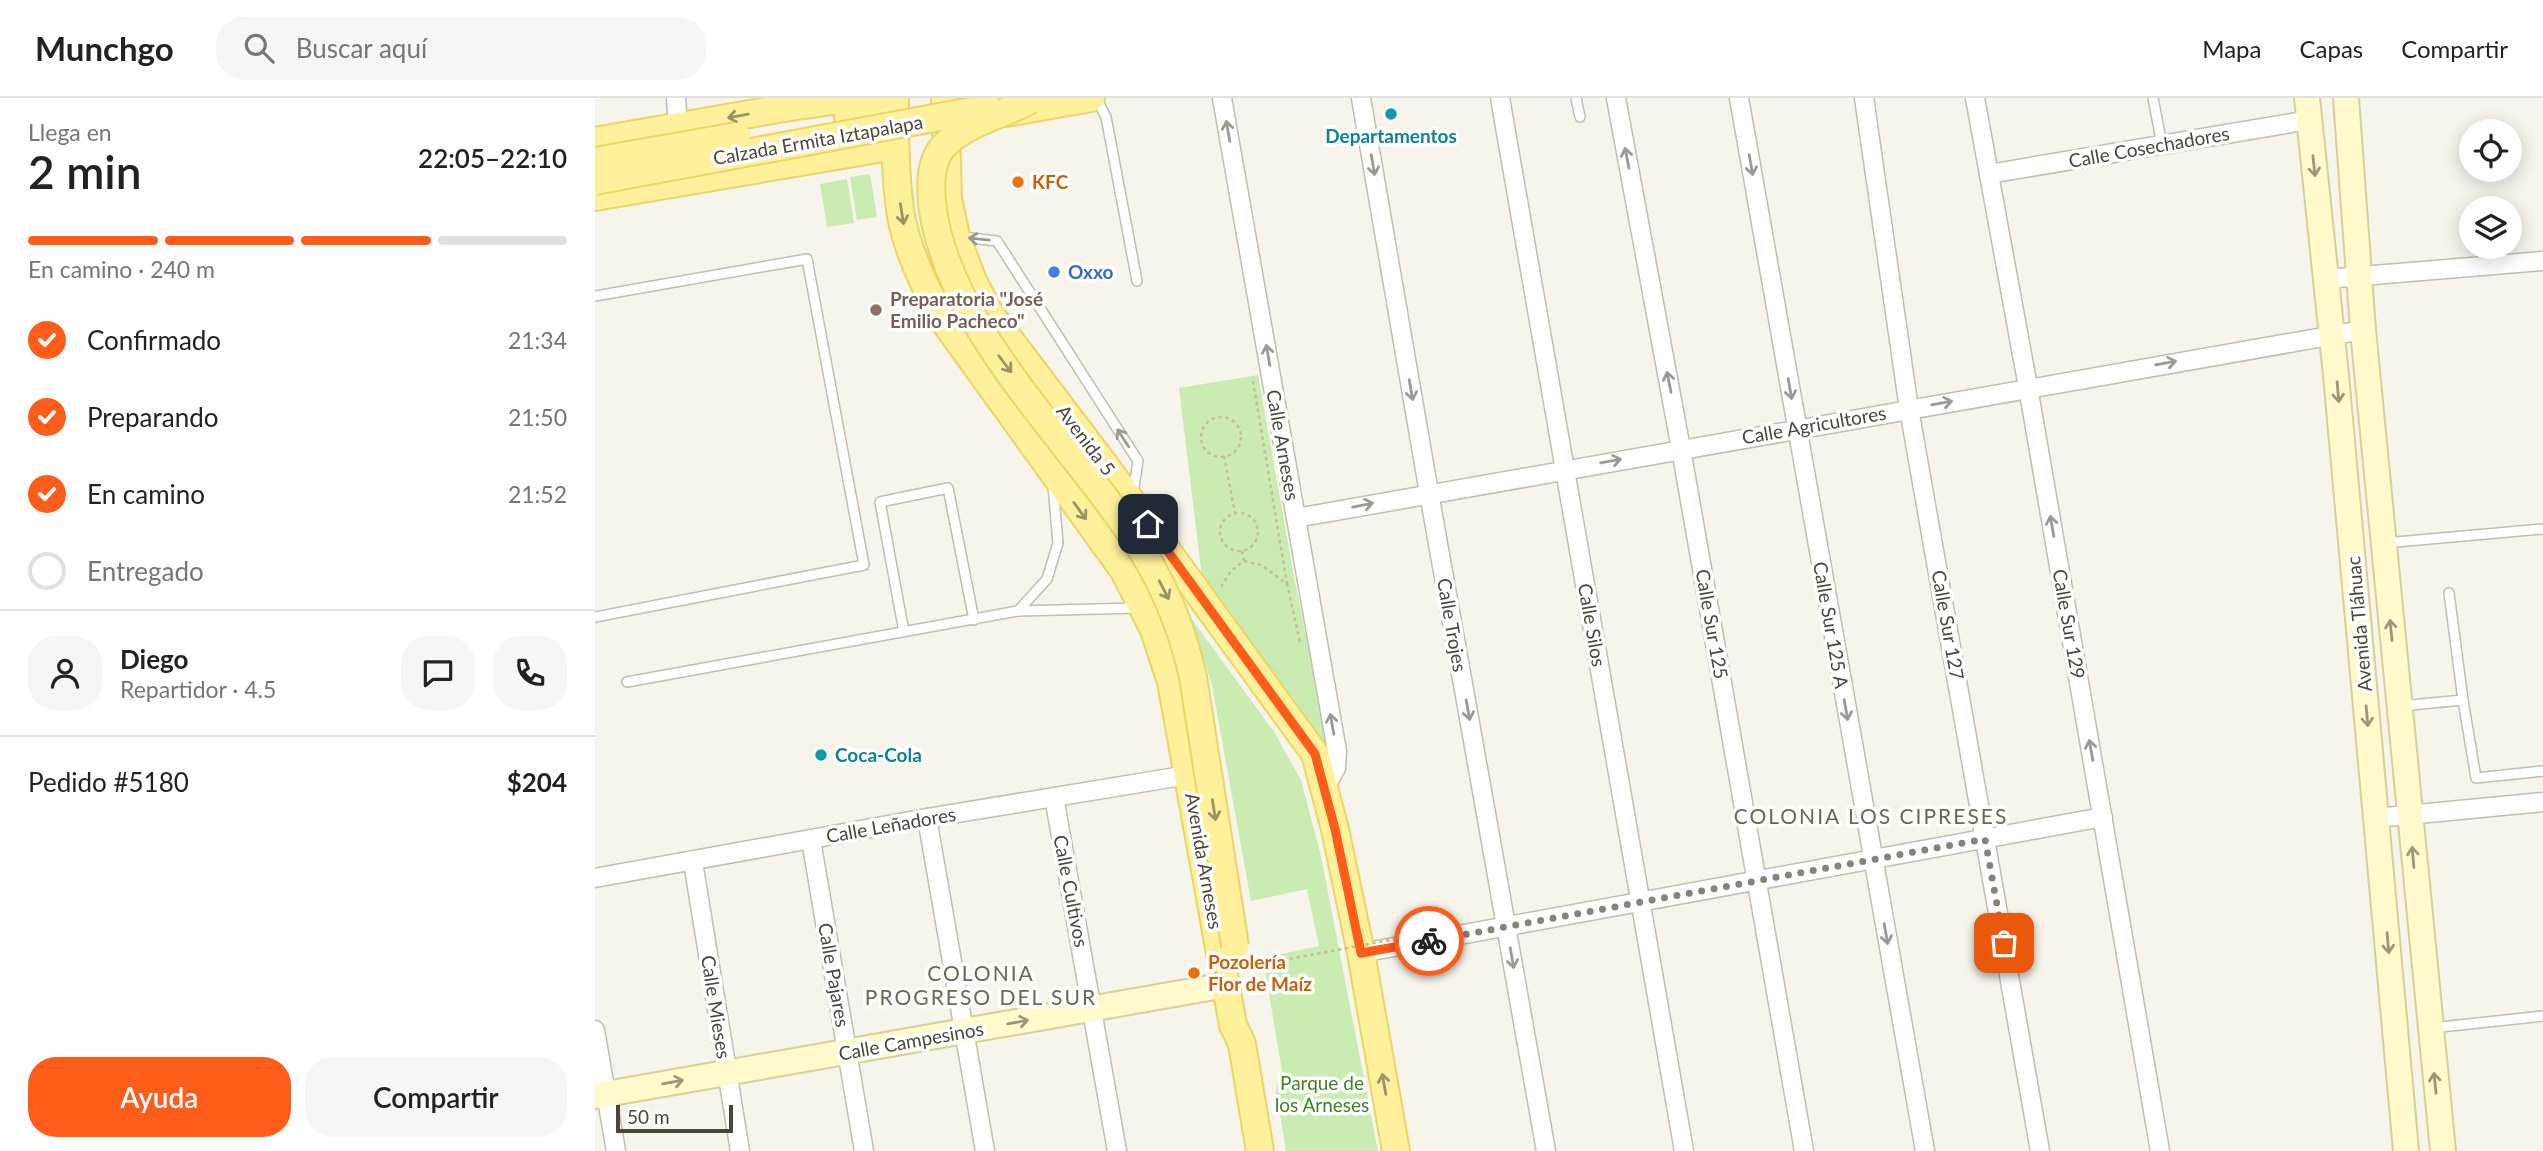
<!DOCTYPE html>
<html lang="es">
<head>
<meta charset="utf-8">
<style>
	body { margin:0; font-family:Lato,sans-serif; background:#f6f6f6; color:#222; height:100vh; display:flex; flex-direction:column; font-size:26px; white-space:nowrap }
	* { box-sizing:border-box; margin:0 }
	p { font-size:23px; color:#767676 }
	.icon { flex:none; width:38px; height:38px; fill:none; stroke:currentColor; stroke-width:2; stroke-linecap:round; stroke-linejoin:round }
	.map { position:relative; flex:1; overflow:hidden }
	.details { display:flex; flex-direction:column; background:#fff; width:595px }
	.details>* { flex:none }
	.controls { position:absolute; left:1864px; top:21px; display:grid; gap:14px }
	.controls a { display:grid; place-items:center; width:63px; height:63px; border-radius:50%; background:#fff; box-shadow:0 4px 18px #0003; font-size:35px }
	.scale { position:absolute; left:21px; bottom:18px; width:117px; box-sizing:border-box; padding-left:7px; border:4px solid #4b4638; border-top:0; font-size:19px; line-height:24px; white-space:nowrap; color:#4b4638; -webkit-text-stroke:5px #fff; paint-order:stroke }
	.pin { position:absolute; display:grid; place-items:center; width:60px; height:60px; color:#fff; margin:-30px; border-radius:14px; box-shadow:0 4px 10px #0006 }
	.courier { position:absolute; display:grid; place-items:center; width:70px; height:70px; margin:-35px; border:5px solid #ff5d19; border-radius:50%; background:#fff; color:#222; box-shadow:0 2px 9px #0007 }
	.summary em { font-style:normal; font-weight:600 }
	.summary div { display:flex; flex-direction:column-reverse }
	.summary { display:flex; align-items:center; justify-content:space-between; height:119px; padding:0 28px }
	h1 { font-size:46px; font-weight:600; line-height:52px }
	.bar { display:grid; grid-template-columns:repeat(4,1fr); gap:10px 7px; align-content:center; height:84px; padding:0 28px }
	.bar i { height:9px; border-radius:5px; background:#e0e0e0 }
	.bar .on { background:#ff5d19 }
	.bar p { grid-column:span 4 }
	.line { display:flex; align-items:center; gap:18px; padding:0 28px; border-top:2px solid #e0e0e0 }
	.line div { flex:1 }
	.round { display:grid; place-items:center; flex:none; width:74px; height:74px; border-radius:28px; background:#f6f6f6 }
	ol { padding:0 28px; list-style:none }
	li { display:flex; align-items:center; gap:21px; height:77px }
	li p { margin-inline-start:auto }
	li .icon { padding:7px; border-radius:50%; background:#ff5d19; color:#fff; stroke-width:4 }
	li:last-child { color:#767676 }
	li i { width:38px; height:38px; border:4px solid #e0e0e0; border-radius:50% }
	.primary-button { display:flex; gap:14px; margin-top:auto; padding:14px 28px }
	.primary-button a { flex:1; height:80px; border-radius:28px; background:#ff5d19; color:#fff; font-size:28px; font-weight:600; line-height:80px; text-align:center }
	.primary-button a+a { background:#f6f6f6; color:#222 }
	header { display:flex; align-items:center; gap:42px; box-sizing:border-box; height:98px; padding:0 35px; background:#fff; border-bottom:2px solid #e0e0e0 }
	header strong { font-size:33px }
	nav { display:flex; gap:38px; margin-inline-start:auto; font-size:24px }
	.search { width:490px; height:63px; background:#f6f6f6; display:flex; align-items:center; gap:18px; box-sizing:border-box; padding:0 24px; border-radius:28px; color:#767676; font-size:26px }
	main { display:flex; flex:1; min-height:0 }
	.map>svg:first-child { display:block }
</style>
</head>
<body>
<header>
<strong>Munchgo</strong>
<div class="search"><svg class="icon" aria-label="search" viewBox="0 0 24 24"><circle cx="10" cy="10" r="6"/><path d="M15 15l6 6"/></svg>Buscar aquí</div>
<nav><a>Mapa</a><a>Capas</a><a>Compartir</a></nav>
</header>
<main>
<section class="details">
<div class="summary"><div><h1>2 min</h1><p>Llega en</p></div><em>22:05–22:10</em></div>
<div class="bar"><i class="on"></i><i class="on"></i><i class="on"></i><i></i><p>En camino · 240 m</p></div>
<ol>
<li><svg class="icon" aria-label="check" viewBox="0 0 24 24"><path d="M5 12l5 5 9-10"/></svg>Confirmado<p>21:34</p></li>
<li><svg class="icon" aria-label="check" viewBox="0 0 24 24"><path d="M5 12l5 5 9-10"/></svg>Preparando<p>21:50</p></li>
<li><svg class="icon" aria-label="check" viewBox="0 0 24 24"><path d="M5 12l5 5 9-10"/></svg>En camino<p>21:52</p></li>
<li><i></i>Entregado</li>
</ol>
<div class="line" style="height:126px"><a class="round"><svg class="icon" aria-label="person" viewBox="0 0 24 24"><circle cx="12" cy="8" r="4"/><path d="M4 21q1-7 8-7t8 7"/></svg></a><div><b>Diego</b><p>Repartidor · 4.5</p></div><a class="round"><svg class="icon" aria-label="chat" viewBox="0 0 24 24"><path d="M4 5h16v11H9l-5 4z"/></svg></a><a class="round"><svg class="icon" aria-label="phone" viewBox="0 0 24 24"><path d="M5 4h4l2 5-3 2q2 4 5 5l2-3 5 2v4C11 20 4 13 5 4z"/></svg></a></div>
<div class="line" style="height:91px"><div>Pedido #5180</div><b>$204</b></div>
<div class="primary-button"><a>Ayuda</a><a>Compartir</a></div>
</section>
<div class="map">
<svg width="1948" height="1053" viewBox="0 0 1948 1053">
	<rect width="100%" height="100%" fill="#f6f4eb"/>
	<!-- green -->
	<g fill="#caecb2">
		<polygon points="275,76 282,119 262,122 255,79"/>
		<polygon points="252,81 259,125 232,129 225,86"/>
		<polygon points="663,277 700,484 732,643 726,645 607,479 584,290"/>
		<polygon points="577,494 679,634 706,682 726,758 783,1053 691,1053 681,992 687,973 668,860 724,848 712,791 656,803 617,587 604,547"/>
	</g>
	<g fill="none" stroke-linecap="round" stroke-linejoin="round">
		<defs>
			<g id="lane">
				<polyline points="501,0 511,19 542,183"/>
				<polyline points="981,0 985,19"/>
				<polyline points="1558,0 1567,47"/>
				<polyline points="367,139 402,143 543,363 538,395"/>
				<polyline points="0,198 212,161 269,467 0,519"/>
				<polyline points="1790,445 1948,431"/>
				<polyline points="1854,495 1868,602"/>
				<polyline points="423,513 452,481 463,445 458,388"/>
				<polyline points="309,534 285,404 353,390 379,522"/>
				<polyline points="32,584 423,513 542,510"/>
				<polyline points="1805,608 1868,602 1881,680 1948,673"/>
				<polyline points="1836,930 1948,918"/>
			</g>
			<g id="street">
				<polyline points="81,0 83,28"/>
				<polyline points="627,0 742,653 741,670 729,691"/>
				<polyline points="766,0 834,395 951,1053"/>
				<polyline points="905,0 1089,1053"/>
				<polyline points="1021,0 1086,351 1209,1053"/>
				<polyline points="1144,0 1330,1053"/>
				<polyline points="1269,0 1314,311 1445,1053"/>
				<polyline points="1380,0 1433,289 1565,1053"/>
				<polyline points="1394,76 1714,22"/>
				<polyline points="1731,181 1948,163"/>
				<polyline points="701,420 1768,232"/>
				<polyline points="459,699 522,1053"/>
				<polyline points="332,720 390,1053"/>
				<polyline points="1781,720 1948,704"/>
				<polyline points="216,742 269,1053"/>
				<polyline points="98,764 145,1053"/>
				<polyline points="0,780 332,720 593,677"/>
				<polyline points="766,855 1508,719"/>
				<polyline points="0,932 21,1053"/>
			</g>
			<g id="secondary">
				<polyline points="1712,0 1741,277 1811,1053"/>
				<polyline points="1751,0 1768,232 1848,1053"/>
				<polyline points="0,998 631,887"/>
			</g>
			<g id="primary">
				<path d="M300,0C300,39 300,79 306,118C313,155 330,190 348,222L529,473L559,532L576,584L638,927L647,946L665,1053"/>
				<polyline points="350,0 353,101 361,138 378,183 396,217 510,367 720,656 740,731 766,855 801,1053"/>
				<polyline points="411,15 496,0"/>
				<polyline points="253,19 280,9 294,0"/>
				<polyline points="0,43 189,10 259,0"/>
				<polyline points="0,99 300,48"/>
			</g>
		</defs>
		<!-- lane casing -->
		<use href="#lane" stroke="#c3bead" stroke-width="12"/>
		<!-- street casing -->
		<use href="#street" stroke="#c3bead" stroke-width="21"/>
		<!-- secondary casing -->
		<use href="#secondary" stroke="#d8d099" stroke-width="28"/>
		<!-- primary casing -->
		<use href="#primary" stroke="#ead565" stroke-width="30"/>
		<!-- path -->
		<g stroke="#c5bd9d" stroke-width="2.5" stroke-dasharray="3.5 3.5" stroke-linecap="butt">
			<polyline points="658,283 692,486"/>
			<circle cx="626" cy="339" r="20"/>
			<polyline points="629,358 640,415"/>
			<circle cx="644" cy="434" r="19"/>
			<polyline points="649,463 666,467 692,486 705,544"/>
			<polyline points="626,489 636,473 649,463 647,453"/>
		</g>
		<!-- lane -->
		<use href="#lane" stroke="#fff" stroke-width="9"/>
		<!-- street -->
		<use href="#street" stroke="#fff" stroke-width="18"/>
		<!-- secondary -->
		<use href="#secondary" stroke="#fffacc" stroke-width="24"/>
		<!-- primary -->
		<use href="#primary" stroke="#fff19b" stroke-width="26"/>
		<defs>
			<g id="primary-bridge">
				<path d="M435,2C407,18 357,28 342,58C335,73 336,89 337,105C351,232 484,350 549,456C573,495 588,534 598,579L640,848"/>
				<polyline points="0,63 142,38"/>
				<polyline points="0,83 393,10"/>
			</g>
		</defs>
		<!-- primary-bridge casing -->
		<use href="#primary-bridge" stroke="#ead565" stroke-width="30" stroke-linecap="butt"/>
		<!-- path-bridge -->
		<polyline stroke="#c5bd9d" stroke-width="2.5" stroke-dasharray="3.5 3.5" stroke-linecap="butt" points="619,875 822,837"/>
		<!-- primary-bridge -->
		<use href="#primary-bridge" stroke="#fff19b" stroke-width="26"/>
	</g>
	<!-- one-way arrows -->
	<defs><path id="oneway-shaft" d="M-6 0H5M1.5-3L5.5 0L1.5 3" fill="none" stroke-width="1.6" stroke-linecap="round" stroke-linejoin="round" transform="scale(1.75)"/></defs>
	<g stroke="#9c9365">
		<use href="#oneway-shaft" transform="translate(143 18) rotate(170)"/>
		<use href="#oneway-shaft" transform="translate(307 116) rotate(81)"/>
		<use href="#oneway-shaft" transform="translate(410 266) rotate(53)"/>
		<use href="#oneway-shaft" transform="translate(485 413) rotate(54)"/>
		<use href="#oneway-shaft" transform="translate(569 492) rotate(63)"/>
		<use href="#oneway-shaft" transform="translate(619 712) rotate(81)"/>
		<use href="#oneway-shaft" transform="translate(789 986) rotate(-100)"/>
	</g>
	<g stroke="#9c9992">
		<use href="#oneway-shaft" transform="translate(633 33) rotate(-100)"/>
		<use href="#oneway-shaft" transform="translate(1032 60) rotate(-101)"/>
		<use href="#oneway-shaft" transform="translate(778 67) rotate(80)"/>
		<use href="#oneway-shaft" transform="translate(1156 67) rotate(80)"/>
		<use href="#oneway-shaft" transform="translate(384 141) rotate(-174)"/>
		<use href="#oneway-shaft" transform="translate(673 257) rotate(-100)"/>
		<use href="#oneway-shaft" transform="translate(1571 265) rotate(-10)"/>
		<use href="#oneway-shaft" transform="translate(1074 284) rotate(-101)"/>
		<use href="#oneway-shaft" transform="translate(1195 291) rotate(80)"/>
		<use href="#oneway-shaft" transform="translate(816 292) rotate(80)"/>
		<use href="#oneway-shaft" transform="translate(1347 305) rotate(-10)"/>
		<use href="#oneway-shaft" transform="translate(528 340) rotate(-123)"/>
		<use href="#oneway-shaft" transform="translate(1016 363) rotate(-10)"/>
		<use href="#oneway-shaft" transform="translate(768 407) rotate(-11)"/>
		<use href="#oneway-shaft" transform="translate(1457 428) rotate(-100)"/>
		<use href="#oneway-shaft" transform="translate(873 612) rotate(80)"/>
		<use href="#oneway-shaft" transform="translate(1251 612) rotate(80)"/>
		<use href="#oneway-shaft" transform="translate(737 626) rotate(-100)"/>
		<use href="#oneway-shaft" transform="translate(1496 652) rotate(-100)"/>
		<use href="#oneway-shaft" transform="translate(1291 836) rotate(80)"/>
		<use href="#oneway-shaft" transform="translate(917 860) rotate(80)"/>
	</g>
	<g stroke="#9c977b">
		<use href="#oneway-shaft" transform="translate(1719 68) rotate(84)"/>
		<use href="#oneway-shaft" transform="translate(1743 294) rotate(85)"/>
		<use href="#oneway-shaft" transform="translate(1796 532) rotate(-96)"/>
		<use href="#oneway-shaft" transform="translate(1772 618) rotate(85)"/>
		<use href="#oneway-shaft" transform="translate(1818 759) rotate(-95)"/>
		<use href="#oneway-shaft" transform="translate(1793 845) rotate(85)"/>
		<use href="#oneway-shaft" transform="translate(423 924) rotate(-10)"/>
		<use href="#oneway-shaft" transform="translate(78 984) rotate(-10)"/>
		<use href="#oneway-shaft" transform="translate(1840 985) rotate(-96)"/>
	</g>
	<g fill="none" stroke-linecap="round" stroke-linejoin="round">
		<!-- done -->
		<polyline stroke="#878377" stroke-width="7" stroke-dasharray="0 12.6" points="834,843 1390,741 1409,845"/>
		<!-- route -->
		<polyline stroke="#ff5d19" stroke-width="9" points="553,426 720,656 740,731 766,855 834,843"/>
	</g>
	<!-- markers -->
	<g fill="#0f9aa8" stroke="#fff" stroke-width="2.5">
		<circle cx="796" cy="16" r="7"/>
		<circle cx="226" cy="657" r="7"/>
	</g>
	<g fill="#e8710a" stroke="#fff" stroke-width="2.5">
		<circle cx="423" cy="84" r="7"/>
		<circle cx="599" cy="875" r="7"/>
	</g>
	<circle fill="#3f7fe0" stroke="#fff" stroke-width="2.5" cx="459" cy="174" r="7"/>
	<circle fill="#8d6e63" stroke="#fff" stroke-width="2.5" cx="281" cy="212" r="7"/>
	<g text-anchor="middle" stroke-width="7" stroke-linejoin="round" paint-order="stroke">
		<!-- culture labels -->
		<g font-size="19" font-weight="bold" fill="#0d838f" stroke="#fff">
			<text x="796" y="45">Departamentos</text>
			<text x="240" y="664" text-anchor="start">Coca-Cola</text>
		</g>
		<!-- street labels -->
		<g font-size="19" fill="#4b4638" stroke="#fff">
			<text transform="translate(223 42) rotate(-10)" y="7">Calzada Ermita Iztapalapa</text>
			<text transform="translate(1554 49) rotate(-10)" y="7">Calle Cosechadores</text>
			<text transform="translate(1219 327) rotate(-10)" y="7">Calle Agricultores</text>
			<text transform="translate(491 342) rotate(53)" y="7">Avenida 5</text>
			<text transform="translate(688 347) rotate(80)" y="7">Calle Arneses</text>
			<text transform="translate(1117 526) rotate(80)" y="7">Calle Sur 125</text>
			<text transform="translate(1474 526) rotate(80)" y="7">Calle Sur 129</text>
			<text transform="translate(1764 526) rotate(-95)" y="7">Avenida Tláhuac</text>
			<text transform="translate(857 527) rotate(80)" y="7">Calle Trojes</text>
			<text transform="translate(997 527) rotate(80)" y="7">Calle Silos</text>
			<text transform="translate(1236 527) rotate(80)" y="7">Calle Sur 125 A</text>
			<text transform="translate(1353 527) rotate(80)" y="7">Calle Sur 127</text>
			<text transform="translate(296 727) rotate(-10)" y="7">Calle Leñadores</text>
			<text transform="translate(609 763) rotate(80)" y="7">Avenida Arneses</text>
			<text transform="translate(476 793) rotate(79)" y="7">Calle Cultivos</text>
			<text transform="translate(239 877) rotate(80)" y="7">Calle Pajares</text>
			<text transform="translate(121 909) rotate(81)" y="7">Calle Mieses</text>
			<text transform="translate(316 943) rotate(-10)" y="7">Calle Campesinos</text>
		</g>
		<!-- food labels -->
		<g font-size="19" font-weight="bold" fill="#c56008" stroke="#fff" text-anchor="start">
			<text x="437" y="91">KFC</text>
			<text x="613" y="871">Pozolería<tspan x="613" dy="22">Flor de Maíz</tspan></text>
		</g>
		<!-- shop labels -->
		<g font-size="19" font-weight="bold" fill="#366cbe" stroke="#fff" text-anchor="start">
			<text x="473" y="181">Oxxo</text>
		</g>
		<!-- education labels -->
		<g font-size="19" font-weight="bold" fill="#785e54" stroke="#fff" text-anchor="start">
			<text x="295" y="208">Preparatoria "José<tspan x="295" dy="22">Emilio Pacheco"</tspan></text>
		</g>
		<!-- park labels -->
		<g font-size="19" fill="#3c8227" stroke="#fff">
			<text x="727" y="992">Parque de<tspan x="727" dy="22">los Arneses</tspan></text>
		</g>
		<!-- neighbourhood labels -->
		<g font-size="21" letter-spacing="2" fill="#6f664f" stroke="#fff">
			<text x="1276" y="726">COLONIA LOS CIPRESES</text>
			<text x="386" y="883">COLONIA<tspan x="386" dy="24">PROGRESO DEL SUR</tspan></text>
		</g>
	</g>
</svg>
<div class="controls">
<a><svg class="icon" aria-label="locate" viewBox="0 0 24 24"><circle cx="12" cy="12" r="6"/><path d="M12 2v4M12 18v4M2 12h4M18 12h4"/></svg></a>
<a><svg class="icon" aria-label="layers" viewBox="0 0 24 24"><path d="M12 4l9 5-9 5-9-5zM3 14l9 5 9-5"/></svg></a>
</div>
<div class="scale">50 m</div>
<div class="pin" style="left:1409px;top:845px;background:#ea580c"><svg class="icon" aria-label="bag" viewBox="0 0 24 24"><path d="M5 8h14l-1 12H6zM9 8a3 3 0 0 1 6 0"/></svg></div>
<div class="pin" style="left:553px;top:426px;background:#1f2937"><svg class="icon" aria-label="home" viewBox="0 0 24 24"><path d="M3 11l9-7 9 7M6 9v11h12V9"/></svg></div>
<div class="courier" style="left:834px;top:843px"><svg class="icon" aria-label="bike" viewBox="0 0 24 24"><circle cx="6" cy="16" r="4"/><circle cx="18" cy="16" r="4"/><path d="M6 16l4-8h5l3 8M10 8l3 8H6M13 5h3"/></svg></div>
</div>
</main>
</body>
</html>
